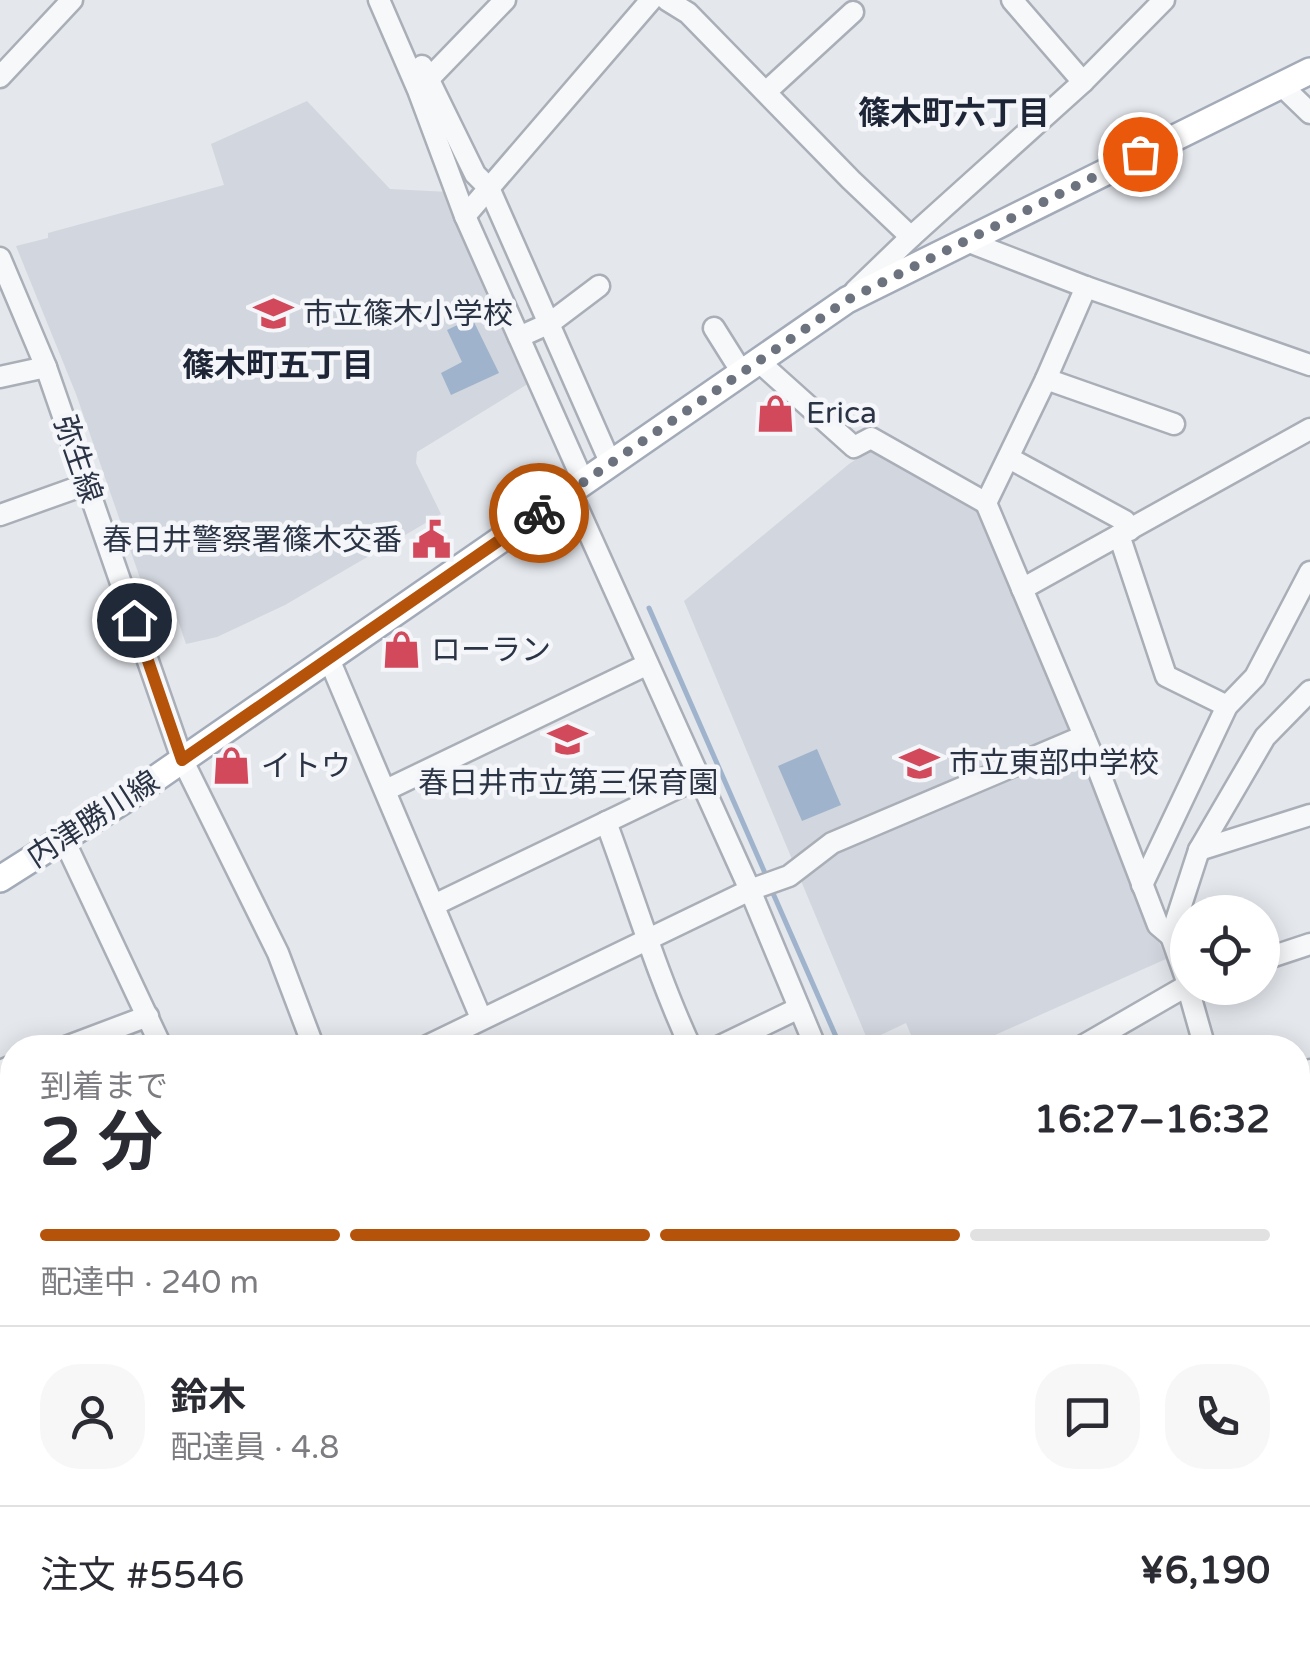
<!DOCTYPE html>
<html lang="ja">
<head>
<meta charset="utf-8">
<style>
	body { margin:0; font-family:"Varela Round","Noto Sans JP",sans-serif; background:#f7f7f7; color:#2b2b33; height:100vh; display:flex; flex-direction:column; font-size:38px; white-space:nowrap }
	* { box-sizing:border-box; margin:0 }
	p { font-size:32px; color:#7c7c81 }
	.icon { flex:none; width:55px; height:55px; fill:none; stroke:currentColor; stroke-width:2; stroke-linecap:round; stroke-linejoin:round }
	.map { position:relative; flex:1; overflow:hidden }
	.drawer { position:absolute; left:0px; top:1035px; width:1310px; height:620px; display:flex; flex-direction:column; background:#fff; border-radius:40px 40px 0 0; box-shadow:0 5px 25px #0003 }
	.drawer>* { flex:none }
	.controls { position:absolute; left:1170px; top:895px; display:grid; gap:20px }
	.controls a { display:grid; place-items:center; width:110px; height:110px; border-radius:50%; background:#fff; box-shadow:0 5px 25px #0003; font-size:50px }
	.pin { position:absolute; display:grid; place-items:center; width:85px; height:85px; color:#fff; margin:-42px; border:5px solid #fff; border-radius:50%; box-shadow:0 2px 10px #0007 }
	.courier { position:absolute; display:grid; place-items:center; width:100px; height:100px; margin:-50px; border:8px solid #b45309; border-radius:50%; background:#fff; color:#222; box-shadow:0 2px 12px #0007 }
	.head em { font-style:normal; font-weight:700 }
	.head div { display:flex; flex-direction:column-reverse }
	.head { display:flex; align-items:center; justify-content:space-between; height:170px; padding:0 40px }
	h1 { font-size:65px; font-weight:700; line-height:75px }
	.bar { display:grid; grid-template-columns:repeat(4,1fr); gap:15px 10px; align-content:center; height:120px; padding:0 40px }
	.bar i { height:12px; border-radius:8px; background:#e1e1e2 }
	.bar .selected { background:#b45309 }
	.bar p { grid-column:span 4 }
	.line { display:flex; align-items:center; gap:25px; padding:0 40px; border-top:2px solid #e1e1e2 }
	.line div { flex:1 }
	.round { display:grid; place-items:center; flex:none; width:105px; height:105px; border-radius:40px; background:#f7f7f7 }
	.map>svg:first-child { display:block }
</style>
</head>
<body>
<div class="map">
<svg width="1310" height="1655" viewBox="0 0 1310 1655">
	<rect width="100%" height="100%" fill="#e4e7ec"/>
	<!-- built -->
	<g fill="#d2d6de">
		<polygon points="307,101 390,189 449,192 531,382 417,452 416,463 441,514 285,605 217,637 186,644 171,600 148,601 76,394 16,246 48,238 48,233 224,185 211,144"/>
		<polygon points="879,444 980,502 1166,959 968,1047 916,1047 906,1023 868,1041 684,601 849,464"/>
	</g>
	<!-- green -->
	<polygon fill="#c9d6c5" points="574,1643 735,1643 735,1655 579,1655"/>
	<!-- water -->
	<g fill="#9fb4cc">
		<polygon points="472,318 499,373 451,395 441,373 462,362 447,330"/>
		<polygon points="817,749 841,805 802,821 778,766"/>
	</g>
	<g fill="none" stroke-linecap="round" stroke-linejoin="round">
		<!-- stream -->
		<g stroke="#9fb4cc" stroke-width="5">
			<polyline points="649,608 768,880"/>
			<polyline points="772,891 841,1048"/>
		</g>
		<!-- river -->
		<g stroke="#9fb4cc" stroke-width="30">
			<polyline points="1298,1107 1310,1102"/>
			<polyline points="765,1642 766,1655"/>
		</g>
		<defs>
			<g id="minor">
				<polyline points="379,0 418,90 465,216 583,481"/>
				<polyline points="667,0 688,13 851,180 911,237"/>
				<polyline points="1012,0 1083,82"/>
				<polyline points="422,66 475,174 489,188 610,462"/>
				<polyline points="0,77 72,0"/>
				<polyline points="1281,85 1310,113"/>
				<polyline points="420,88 505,0"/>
				<polyline points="767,91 853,12"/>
				<polyline points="465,216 651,0"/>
				<polyline points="964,240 1086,287 1310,365"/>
				<polyline points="0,258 46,367 182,759 278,953 314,1048"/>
				<polyline points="1086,287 1046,379 986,503 1098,769 1158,925 1171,936"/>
				<polyline points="855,291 911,237 1083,82 1164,0"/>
				<polyline points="714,328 741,371"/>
				<polyline points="519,337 550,323 599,286"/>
				<polyline points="757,360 854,447 871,438 986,503"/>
				<polyline points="0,377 46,367"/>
				<polyline points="1046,379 1174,424"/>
				<polyline points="1009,458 1125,521 1130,530"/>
				<polyline points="570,491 750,890 816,1048"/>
				<polyline points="0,515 87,484"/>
				<polyline points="1119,535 1166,676 1227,706"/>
				<polyline points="1022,589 1310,429"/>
				<polyline points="329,659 481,1018"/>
				<polyline points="386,790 646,665"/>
				<path d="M606,822C634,897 657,975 691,1048"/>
				<polyline points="64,840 162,1048"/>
				<polyline points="1199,850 1310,815"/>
				<polyline points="1142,885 1227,706 1255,677 1310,572"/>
				<polyline points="434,905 700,777"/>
				<polyline points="1262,960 1310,944"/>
				<polyline points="1188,984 1171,936 1199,850 1265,737 1310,691"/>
				<polyline points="1188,988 1205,1048"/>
				<polyline points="63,1048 148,1016"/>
				<polyline points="423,1048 750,890 789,876 832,843 1084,736"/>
				<polyline points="716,1048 799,1008"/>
				<polyline points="1079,1048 1188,985"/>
				<polyline points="0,1071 12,1066"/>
				<polyline points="1298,1074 1310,1070"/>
				<polyline points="1298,1136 1310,1131"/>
				<polyline points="0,1249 12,1241"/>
				<polyline points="1298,1279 1310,1275"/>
				<polyline points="0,1302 12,1312"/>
				<polyline points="1298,1403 1304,1426"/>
				<polyline points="0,1479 12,1478"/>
				<polyline points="1298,1569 1310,1564"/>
				<polyline points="558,1642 564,1655"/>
				<polyline points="741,1642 742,1655"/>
				<polyline points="788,1642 789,1655"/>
				<polyline points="909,1642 910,1655"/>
				<polyline points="1085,1642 1090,1655"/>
				<polyline points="1217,1642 1223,1655"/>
				<polyline points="0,1644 21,1642"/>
				<polyline points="151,1655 152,1642"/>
				<polyline points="295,1655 297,1642"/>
			</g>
			<polyline id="major" points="0,879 126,799 847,300 1310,71"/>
		</defs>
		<!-- minor casing -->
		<use href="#minor" stroke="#a9aeb7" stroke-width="25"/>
		<!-- major casing -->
		<use href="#major" stroke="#a3abb8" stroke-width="30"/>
		<!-- minor -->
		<use href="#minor" stroke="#f7f8fa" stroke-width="20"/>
		<!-- major -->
		<use href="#major" stroke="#fff" stroke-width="25"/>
	</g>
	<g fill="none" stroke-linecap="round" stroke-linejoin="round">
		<!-- done -->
		<polyline stroke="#6c737f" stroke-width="10" stroke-dasharray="0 18" points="539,513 847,300 1140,154"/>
		<!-- route -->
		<polyline stroke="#b45309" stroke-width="12" points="134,620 182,760 539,513"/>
	</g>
	<!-- icons -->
	<defs>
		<symbol id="school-bare" viewBox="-9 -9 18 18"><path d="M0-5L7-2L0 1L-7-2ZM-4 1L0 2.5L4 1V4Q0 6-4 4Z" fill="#d1495b" stroke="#f4f6f9" stroke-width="2.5" paint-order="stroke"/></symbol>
		<symbol id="shop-bare" viewBox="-9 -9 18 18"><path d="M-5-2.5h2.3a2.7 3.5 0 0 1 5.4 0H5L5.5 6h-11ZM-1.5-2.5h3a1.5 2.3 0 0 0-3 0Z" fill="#d1495b" stroke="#f4f6f9" stroke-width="2.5" paint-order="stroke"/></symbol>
		<symbol id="civic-bare" viewBox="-9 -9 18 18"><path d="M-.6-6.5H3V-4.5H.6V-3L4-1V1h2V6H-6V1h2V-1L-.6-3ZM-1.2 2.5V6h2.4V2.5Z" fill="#d1495b" stroke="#f4f6f9" stroke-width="2.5" paint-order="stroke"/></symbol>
	</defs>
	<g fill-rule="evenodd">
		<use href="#school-bare" x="246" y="286" width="55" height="55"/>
		<use href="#shop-bare" x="748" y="386" width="55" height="55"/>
		<use href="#civic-bare" x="404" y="512" width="55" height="55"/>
		<use href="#shop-bare" x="374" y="622" width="55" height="55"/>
		<use href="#school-bare" x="540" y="712" width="55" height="55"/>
		<use href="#school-bare" x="892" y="736" width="55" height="55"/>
		<use href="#shop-bare" x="204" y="738" width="55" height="55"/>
	</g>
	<g text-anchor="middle" stroke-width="9" stroke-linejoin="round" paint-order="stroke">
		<!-- poi labels -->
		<g font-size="30" fill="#2b3445" stroke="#f4f6f9" text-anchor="start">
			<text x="303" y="324">市立篠木小学校</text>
			<text x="806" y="423">Erica</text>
			<text x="402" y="550" text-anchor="end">春日井警察署篠木交番</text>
			<text x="431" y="660">ローラン</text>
			<text x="949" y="773">市立東部中学校</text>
			<text x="261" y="776">イトウ</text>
			<text x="568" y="793" text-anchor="middle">春日井市立第三保育園</text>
		</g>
		<!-- street labels -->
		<g font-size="30" fill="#2b3445" stroke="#f4f6f9">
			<text transform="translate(78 459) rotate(71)" y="10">弥生線</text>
			<text transform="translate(93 819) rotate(-33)" y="10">内津勝川線</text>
		</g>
		<!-- neighbourhood labels -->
		<g font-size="32" font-weight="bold" fill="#1d2536" stroke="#f4f6f9">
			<text x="954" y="124">篠木町六丁目</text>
			<text x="278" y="376">篠木町五丁目</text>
		</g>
	</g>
</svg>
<div class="controls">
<a><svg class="icon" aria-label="locate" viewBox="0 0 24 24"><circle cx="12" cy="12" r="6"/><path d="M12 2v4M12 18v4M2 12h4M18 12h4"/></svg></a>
</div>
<div class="pin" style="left:1140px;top:154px;background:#ea580c"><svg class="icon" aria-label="bag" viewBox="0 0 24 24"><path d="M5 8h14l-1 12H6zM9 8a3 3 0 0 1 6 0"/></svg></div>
<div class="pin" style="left:134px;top:620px;background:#1f2937"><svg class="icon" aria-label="home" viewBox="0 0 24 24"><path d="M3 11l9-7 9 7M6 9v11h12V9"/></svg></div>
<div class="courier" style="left:539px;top:513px"><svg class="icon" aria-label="bike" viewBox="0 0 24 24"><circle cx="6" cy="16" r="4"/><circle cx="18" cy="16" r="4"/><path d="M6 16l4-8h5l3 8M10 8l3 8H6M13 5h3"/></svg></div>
<section class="drawer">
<div class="head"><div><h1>2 分</h1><p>到着まで</p></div><em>16:27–16:32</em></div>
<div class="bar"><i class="selected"></i><i class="selected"></i><i class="selected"></i><i></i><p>配達中 · 240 m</p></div>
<div class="line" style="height:180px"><a class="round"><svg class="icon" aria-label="person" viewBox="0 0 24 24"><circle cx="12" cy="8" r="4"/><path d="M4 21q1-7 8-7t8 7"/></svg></a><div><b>鈴木</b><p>配達員 · 4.8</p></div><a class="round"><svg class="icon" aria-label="chat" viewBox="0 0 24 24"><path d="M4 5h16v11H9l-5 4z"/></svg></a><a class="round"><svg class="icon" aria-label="phone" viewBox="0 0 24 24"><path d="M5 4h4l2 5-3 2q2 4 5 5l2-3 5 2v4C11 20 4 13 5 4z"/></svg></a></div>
<div class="line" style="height:130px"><div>注文 #5546</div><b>¥6,190</b></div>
</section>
</div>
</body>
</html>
